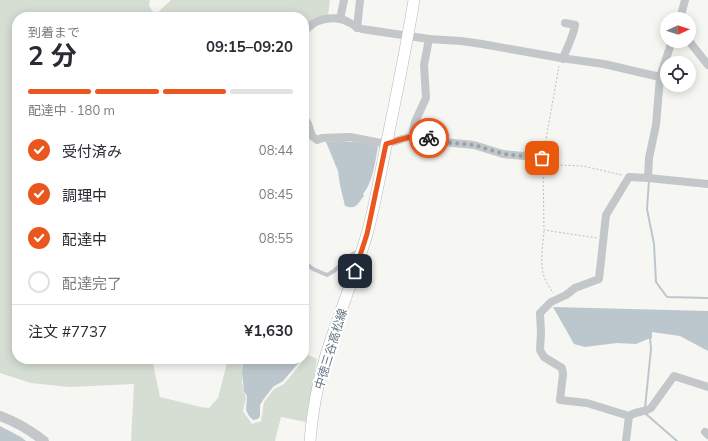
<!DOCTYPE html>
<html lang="ja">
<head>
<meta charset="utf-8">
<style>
	body { margin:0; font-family:Mulish,"Noto Sans JP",sans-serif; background:#f7f7f7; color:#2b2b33; height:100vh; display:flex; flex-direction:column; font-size:15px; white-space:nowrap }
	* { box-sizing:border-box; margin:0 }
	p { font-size:13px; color:#7c7c81 }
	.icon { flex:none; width:22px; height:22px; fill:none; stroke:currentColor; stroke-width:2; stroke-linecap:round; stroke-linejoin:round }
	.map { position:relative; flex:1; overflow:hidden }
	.side { position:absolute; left:12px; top:12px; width:297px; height:352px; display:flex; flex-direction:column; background:#fff; border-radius:16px; box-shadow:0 2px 10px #0003 }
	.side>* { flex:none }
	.needle { width:26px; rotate:87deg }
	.tools { position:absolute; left:660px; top:12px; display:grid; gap:8px }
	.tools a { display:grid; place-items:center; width:36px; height:36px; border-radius:50%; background:#fff; box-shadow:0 2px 10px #0003; font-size:20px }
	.pin { position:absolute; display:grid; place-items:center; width:34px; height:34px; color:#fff; margin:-17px; border-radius:8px; box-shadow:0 2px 6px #0006 }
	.courier { position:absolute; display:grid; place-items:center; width:40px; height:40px; margin:-20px; border:3px solid #ea561d; border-radius:50%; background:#fff; color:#222; box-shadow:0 1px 5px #0007 }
	.overview em { font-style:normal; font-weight:700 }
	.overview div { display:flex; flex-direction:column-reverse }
	.overview { display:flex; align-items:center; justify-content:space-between; height:68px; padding:0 16px }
	h1 { font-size:26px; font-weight:700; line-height:30px }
	.bar { display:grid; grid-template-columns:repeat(4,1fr); gap:6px 4px; align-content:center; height:48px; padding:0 16px }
	.bar i { height:5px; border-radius:3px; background:#e1e1e2 }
	.bar .on { background:#ea561d }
	.bar p { grid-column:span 4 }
	.line { display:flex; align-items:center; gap:10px; padding:0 16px; border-top:1px solid #e1e1e2 }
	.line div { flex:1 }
	ol { padding:0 16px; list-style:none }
	li { display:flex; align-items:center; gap:12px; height:44px }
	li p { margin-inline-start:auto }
	li .icon { padding:4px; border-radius:50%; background:#ea561d; color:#fff; stroke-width:4 }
	li:last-child { color:#7c7c81 }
	li i { width:22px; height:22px; border:2px solid #e1e1e2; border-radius:50% }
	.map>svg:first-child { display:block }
</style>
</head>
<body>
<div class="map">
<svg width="708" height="441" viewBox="0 0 708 441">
	<rect width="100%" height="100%" fill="#f6f6f2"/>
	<!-- green -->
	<polygon fill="#d6ddd3" points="0,0 150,0 149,6 155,15 171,0 330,0 328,16 310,32 304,35 304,17 17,17 17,359 152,359 160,397 201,407 209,408 218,398 228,359 242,359 242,383 246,398 243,411 252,424 261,421 264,402 274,389 284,384 308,355 317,359 306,422 281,417 275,441 131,441 134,384 69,387 31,383 0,373"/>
	<!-- water -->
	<g fill="#bcc7cd">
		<path d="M339,141C352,142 366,142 378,147C375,162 373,182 363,194L364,196C357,204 357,210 345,206L340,185L338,171L326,142Z"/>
		<polygon points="553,307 708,311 708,351 680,336 652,332 652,338 648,339 636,344 617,343 585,347 574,344"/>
		<polygon points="243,359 302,359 283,381 273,387 263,400 260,405 260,416 258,419 253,420 249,416 246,410 247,396 244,391 242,374"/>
		<polygon points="0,426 21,437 26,441 0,441"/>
	</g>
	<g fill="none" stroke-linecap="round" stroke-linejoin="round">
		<!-- stream -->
		<g stroke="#bcc7cd" stroke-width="2">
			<polyline points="649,180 647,209 654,244 656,282 667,297 708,298"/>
			<polyline points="645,408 651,349 650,337"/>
			<polyline points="646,412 646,414 677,441"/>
		</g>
		<defs>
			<path id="secondary" d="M310,441C312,413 318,382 326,355C339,314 355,275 367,234C375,205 380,175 386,146C396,97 406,49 414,0"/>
		</defs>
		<!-- secondary casing -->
		<use href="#secondary" stroke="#b5babf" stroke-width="12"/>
		<!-- path -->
		<g stroke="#bcbfc1" stroke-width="1" stroke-dasharray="2 2" stroke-linecap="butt">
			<polyline points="544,150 559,66"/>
			<polyline points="549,162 560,165 583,166 622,175"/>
			<polyline points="543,165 544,230 597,238"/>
			<path d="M544,231C543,246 539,265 545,279C547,284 551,289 553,293"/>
		</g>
		<!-- service -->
		<polyline stroke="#c3c7ca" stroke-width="4" points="304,262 313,269 327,275 334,271 351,255 360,250"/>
		<!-- minor -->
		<g stroke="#c3c7ca" stroke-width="8">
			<polyline points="340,19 344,0"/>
			<polyline points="680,19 685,0"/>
			<polyline points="357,28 360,0"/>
			<path d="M304,29C309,27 313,23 318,21C328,17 341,17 350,23C354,25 357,28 362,29L429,39L461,41L482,44L561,58L604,64L660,77"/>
			<path d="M672,41L660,77L656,125L649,158L648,178L629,177L606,215L599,279L575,288L566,295L551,302L540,313L541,333L540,350L544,357L562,368L563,374L560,400L587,403L629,416C637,411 645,412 651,408L674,376L708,387"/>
			<polyline points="689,41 708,65"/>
			<path d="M563,59C567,46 573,38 575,25L565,23"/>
			<polyline points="304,118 308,124 312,136 317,140 322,138 350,137 386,144 412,136 420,136 443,142 474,145 503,154 523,156 529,154 542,158"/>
			<polyline points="412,136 415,122 426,98 424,65 429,39"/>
			<polyline points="648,178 708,184"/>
			<polyline points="705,432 708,435"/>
			<polyline points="626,441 629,416"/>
		</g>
		<!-- tertiary -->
		<path stroke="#c3c7ca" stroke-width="10" d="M0,416C16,422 30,430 44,441"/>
		<!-- secondary -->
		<use href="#secondary" stroke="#fff" stroke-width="11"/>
	</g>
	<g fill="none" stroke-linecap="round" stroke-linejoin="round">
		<!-- done -->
		<polyline stroke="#96a2aa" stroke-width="4" stroke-dasharray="0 7.2" points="429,138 443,142 474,145 504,154 523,156 529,154 542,158"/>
		<!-- route -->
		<path stroke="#ea561d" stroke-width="5" d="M355,271L367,234L386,144C403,139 412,134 429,138"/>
	</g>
	<g text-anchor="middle" stroke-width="4" stroke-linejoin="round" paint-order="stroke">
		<!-- street labels -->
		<g font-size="12" fill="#637484" stroke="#fff">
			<text transform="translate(331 349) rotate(-73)" y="4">中徳三谷高松線</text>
		</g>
	</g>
</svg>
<div class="tools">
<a><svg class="needle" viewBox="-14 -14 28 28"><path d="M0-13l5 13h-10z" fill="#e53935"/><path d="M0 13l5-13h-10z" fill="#7c7c81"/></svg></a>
<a><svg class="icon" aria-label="locate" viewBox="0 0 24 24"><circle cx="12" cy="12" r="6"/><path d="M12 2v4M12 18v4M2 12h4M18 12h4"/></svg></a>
</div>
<div class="pin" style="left:542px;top:158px;background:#ea580c"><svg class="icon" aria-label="bag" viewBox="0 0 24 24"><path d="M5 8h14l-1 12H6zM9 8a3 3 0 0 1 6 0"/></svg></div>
<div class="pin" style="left:355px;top:271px;background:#1f2937"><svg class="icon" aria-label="home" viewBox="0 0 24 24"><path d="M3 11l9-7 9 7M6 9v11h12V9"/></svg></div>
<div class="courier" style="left:429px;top:138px"><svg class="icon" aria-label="bike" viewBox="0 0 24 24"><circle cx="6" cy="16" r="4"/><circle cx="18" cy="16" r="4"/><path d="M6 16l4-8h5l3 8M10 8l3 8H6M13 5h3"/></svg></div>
<section class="side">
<div class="overview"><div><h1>2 分</h1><p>到着まで</p></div><em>09:15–09:20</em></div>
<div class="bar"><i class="on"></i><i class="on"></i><i class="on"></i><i></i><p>配達中 · 180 m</p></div>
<ol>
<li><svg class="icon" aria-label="check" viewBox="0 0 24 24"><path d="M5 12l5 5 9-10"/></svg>受付済み<p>08:44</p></li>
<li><svg class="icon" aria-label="check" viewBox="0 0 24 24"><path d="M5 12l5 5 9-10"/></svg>調理中<p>08:45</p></li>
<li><svg class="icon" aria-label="check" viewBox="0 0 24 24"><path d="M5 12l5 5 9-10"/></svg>配達中<p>08:55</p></li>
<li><i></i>配達完了</li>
</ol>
<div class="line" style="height:52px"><div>注文 #7737</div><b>¥1,630</b></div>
</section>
</div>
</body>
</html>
